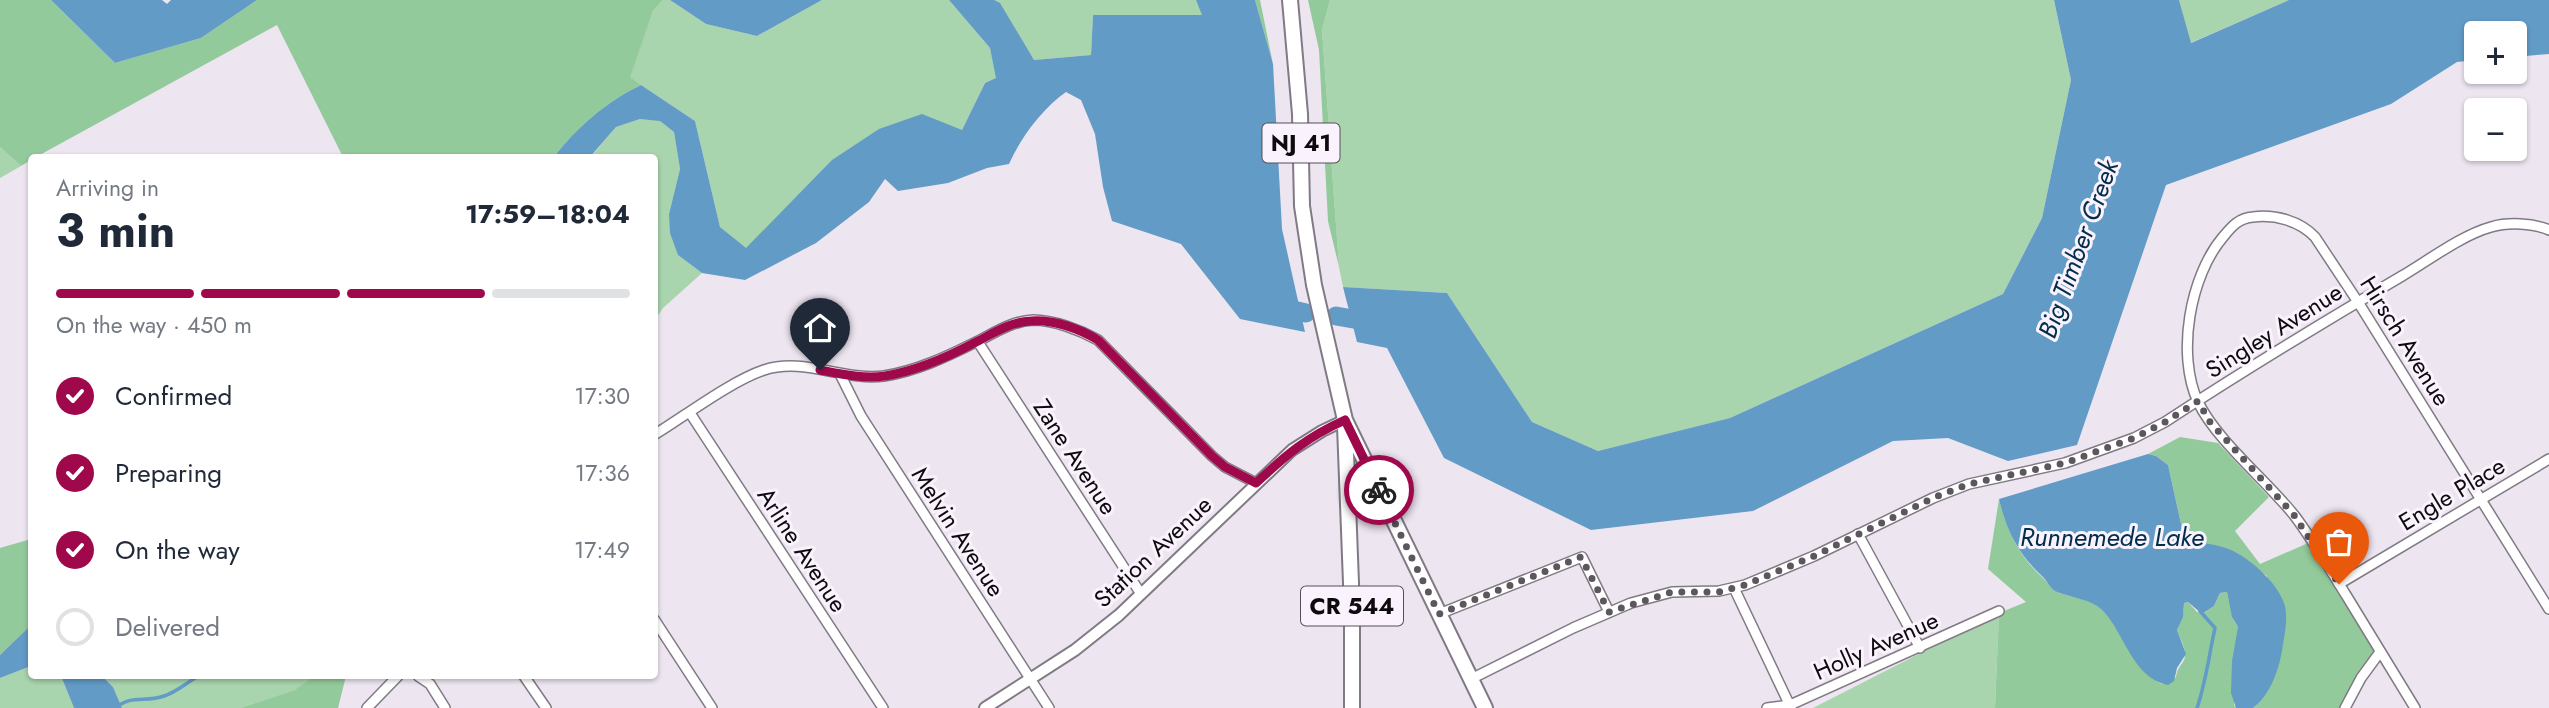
<!DOCTYPE html>
<html lang="en">
<head>
<meta charset="utf-8">
<style>
	body { margin:0; font-family:Jost,sans-serif; background:#f6f6f7; color:#1f2937; height:100vh; display:flex; flex-direction:column; font-size:26px; white-space:nowrap }
	* { box-sizing:border-box; margin:0 }
	p { font-size:23px; color:#747a83 }
	.icon { flex:none; width:38px; height:38px; fill:none; stroke:currentColor; stroke-width:2; stroke-linecap:round; stroke-linejoin:round }
	.map { position:relative; flex:1; overflow:hidden }
	.sheet { position:absolute; left:28px; top:154px; width:630px; height:525px; display:flex; flex-direction:column; background:#fff; border-radius:7px; box-shadow:0 2px 5px #0004 }
	.sheet>* { flex:none }
	.controls { position:absolute; left:2464px; top:21px; display:grid; gap:14px }
	.controls a { display:grid; place-items:center; width:63px; height:63px; border-radius:7px; background:#fff; box-shadow:0 2px 5px #0004; font-size:35px }
	.pin { position:absolute; display:grid; place-items:center; width:60px; height:60px; color:#fff; margin:-72px -30px; border-radius:50% 50% 50% 0; rotate:-45deg; box-shadow:0 0 7px #0007 }
	.pin .icon { rotate:45deg }
	.courier { position:absolute; display:grid; place-items:center; width:70px; height:70px; margin:-35px; border:5px solid #a0084c; border-radius:50%; background:#fff; color:#222; box-shadow:0 2px 9px #0007 }
	.head em { font-style:normal; font-weight:700 }
	.head div { display:flex; flex-direction:column-reverse }
	.head { display:flex; align-items:center; justify-content:space-between; height:119px; padding:0 28px }
	h1 { font-size:46px; font-weight:700; line-height:52px }
	.bar { display:grid; grid-template-columns:repeat(4,1fr); gap:10px 7px; align-content:center; height:84px; padding:0 28px }
	.bar i { height:9px; border-radius:5px; background:#e0e1e3 }
	.bar .selected { background:#a0084c }
	.bar p { grid-column:span 4 }
	ol { padding:0 28px; list-style:none }
	li { display:flex; align-items:center; gap:21px; height:77px }
	li p { margin-inline-start:auto }
	li .icon { padding:7px; border-radius:50%; background:#a0084c; color:#fff; stroke-width:4 }
	li:last-child { color:#747a83 }
	li i { width:38px; height:38px; border:4px solid #e0e1e3; border-radius:50% }
	.map>svg:first-child { display:block }
</style>
</head>
<body>
<div class="map">
<svg width="2549" height="708" viewBox="0 0 2549 708">
	<rect width="100%" height="100%" fill="#ede5f0"/>
	<!-- green -->
	<g fill="#a8d4ae">
		<polygon points="663,0 670,0 706,24 757,36 822,0 949,0 990,48 997,78 985,83 962,130 820,174 746,249 720,227 695,121 629,77 653,11"/>
		<polygon points="994,0 1196,0 1203,15 1093,15 1091,55 1034,60"/>
		<polygon points="1330,0 2054,0 2071,80 2042,218 2003,294 1730,418 1598,451 1532,422 1447,293 1343,287 1339,267 1322,30"/>
		<polygon points="2179,0 2289,0 2190,43"/>
		<polygon points="640,119 659,120 674,132 680,169 669,214 678,255 702,273 663,308 655,320 654,158 590,158 616,127"/>
		<polygon points="0,147 21,166 0,178"/>
		<polygon points="1999,613 1995,708 1813,708"/>
		<polygon points="31,666 32,676 61,676 74,708 0,708 0,678"/>
		<polygon points="102,676 314,676 296,690 240,708 122,708 113,687"/>
	</g>
	<!-- forest -->
	<g fill="#93ca9b">
		<path d="M0,0H51L115,63L201,38L257,0H663L653,11L630,77L641,85C607,101 576,128 554,157H343L277,25L36,157L32,158L31,160L21,166L0,147Z"/>
		<polygon points="1255,0 1260,0 1273,64"/>
		<polygon points="1308,0 1330,0 1322,30 1339,267 1328,221 1319,50"/>
		<polygon points="2180,437 2218,443 2269,497 2235,531 2260,564 2315,540 2381,652 2350,708 2253,708 2257,705 2267,576 2229,549 2189,541 2183,533 2168,465 2156,456 2148,454"/>
		<path d="M1999,499C2006,530 2019,556 2042,577C2048,582 2051,589 2057,592C2071,598 2091,598 2102,610C2124,632 2132,670 2162,684L2176,677C2177,669 2180,667 2184,660C2188,650 2180,640 2177,630L2183,615L2184,603L2188,602L2197,612L2204,613L2214,606L2220,593L2227,592L2233,619L2238,627L2234,705L2236,708H1995L1999,613L2026,602L1988,569Z"/>
		<polygon points="31,539 31,625 0,655 0,548"/>
		<polygon points="314,676 346,676 338,708 240,708 295,690"/>
	</g>
	<!-- water -->
	<g fill="#629bc6">
		<polygon points="51,0 162,0 167,4 171,0 257,0 201,38 115,63"/>
		<polygon points="670,0 822,0 757,36 706,24"/>
		<path d="M949,0H994L1000,3L1034,60L1091,55L1093,15H1202L1196,0H1255L1273,64L1282,229L1305,332L1240,319L1181,244L1112,221L1103,187L1095,134L1081,100L1066,92C1042,109 1021,137 1009,164L987,168L948,183L898,191L885,179L869,202L816,243L745,280L702,273L678,255L670,233L669,214L680,169L674,132L660,121L640,119L616,127L590,157H554C576,128 607,101 641,85L695,121L720,227L746,248L832,160L879,129L922,114L962,130L985,83L996,78L990,48Z"/>
		<polygon points="2054,0 2179,0 2191,43 2289,0 2549,0 2549,54 2515,57 2515,33 2476,33 2476,60 2457,62 2391,104 2166,185 2077,445 2008,461 1948,438 1893,441 1753,511 1591,530 1444,458 1387,348 1357,342 1343,287 1447,293 1532,422 1598,451 1730,418 2003,294 2042,218 2071,80"/>
		<path d="M2148,454L2156,456L2168,465L2183,533L2189,541C2201,543 2214,544 2226,548C2247,555 2277,582 2284,603C2289,616 2284,637 2282,651C2278,672 2270,695 2253,708H2236L2231,693L2232,661L2238,627L2232,617L2227,592L2220,593L2214,606L2202,614L2188,602L2184,603L2183,617L2177,630L2186,654L2177,668L2174,681L2168,685C2132,678 2125,633 2102,610C2091,599 2072,598 2057,592C2051,590 2048,582 2043,577C2019,555 2006,531 1999,499Z"/>
		<polygon points="31,625 31,666 0,678 0,655"/>
		<polygon points="61,676 102,676 113,687 122,708 74,708"/>
	</g>
	<g fill="none" stroke-linecap="round" stroke-linejoin="round">
		<!-- stream -->
		<g stroke="#629bc6" stroke-width="3.5">
			<path d="M115,708C132,694 145,703 164,696C177,692 187,682 199,676"/>
			<path d="M2197,708C2206,682 2209,655 2215,628L2200,611"/>
		</g>
		<!-- river -->
		<g stroke="#629bc6" stroke-width="19">
			<polyline points="1276,306 1306,313"/>
			<polyline points="1336,316 1376,323"/>
		</g>
		<defs>
			<g id="minor">
				<polyline points="978,342 1141,594"/>
				<polyline points="840,374 861,416 1049,708"/>
				<polyline points="690,413 883,708"/>
				<path d="M654,435C685,416 731,381 764,370C804,357 843,381 884,376C916,371 946,357 974,343C993,334 1011,321 1033,320C1054,320 1080,330 1098,340L1212,456L1225,467L1256,483"/>
				<polyline points="1858,534 1920,648"/>
				<polyline points="2339,584 2549,459"/>
				<polyline points="1734,588 1791,708"/>
				<polyline points="1439,614 1582,557 1609,612"/>
				<polyline points="654,619 712,708"/>
				<polyline points="418,676 430,684 445,708"/>
				<polyline points="524,676 546,708"/>
				<path d="M1471,679L1573,628L1631,603L1672,592L1719,591L1745,585L1814,556L1933,498L1969,484L2065,463L2134,438L2165,422C2243,371 2322,323 2402,276C2429,260 2462,235 2491,227C2508,222 2533,223 2549,230"/>
				<polyline points="367,708 398,676"/>
				<polyline points="1767,708 1790,705 1999,611"/>
				<polyline points="2345,708 2361,678 2380,652"/>
				<path d="M2415,708C2392,670 2369,633 2346,595C2329,568 2313,540 2294,515C2266,480 2217,441 2198,402C2176,354 2190,276 2223,237C2232,226 2239,218 2253,217C2275,214 2300,221 2315,237L2358,302L2549,609"/>
			</g>
			<polyline id="tertiary" points="985,708 1075,650 1119,615 1292,450 1322,431 1345,420"/>
			<g id="primary">
				<polyline points="1290,0 1300,114 1302,206 1314,285 1345,420 1485,708"/>
				<polyline points="1345,426 1352,609 1352,708"/>
			</g>
		</defs>
		<!-- minor casing -->
		<use href="#minor" stroke="#817a84" stroke-width="12"/>
		<!-- tertiary casing -->
		<use href="#tertiary" stroke="#817a84" stroke-width="14"/>
		<!-- primary casing -->
		<use href="#primary" stroke="#817a84" stroke-width="18"/>
		<!-- minor -->
		<use href="#minor" stroke="#fff" stroke-width="9"/>
		<!-- tertiary -->
		<use href="#tertiary" stroke="#fff" stroke-width="10"/>
		<!-- primary -->
		<use href="#primary" stroke="#fff" stroke-width="14"/>
	</g>
	<g fill="none" stroke-linecap="round" stroke-linejoin="round">
		<!-- done -->
		<polyline stroke="#5c575e" stroke-width="7" stroke-dasharray="0 12.6" points="1379,490 1439,614 1581,557 1609,612 1672,592 1719,592 1745,585 1814,556 1933,498 1969,484 2065,463 2134,438 2165,422 2198,401 2210,422 2294,515 2339,584"/>
		<!-- route -->
		<path stroke="#a0084c" stroke-width="9" d="M820,370C841,374 863,379 885,376C916,371 948,357 976,342C994,333 1010,322 1031,321C1053,319 1080,329 1098,340L1212,456L1225,467L1256,483C1286,455 1307,437 1345,420L1379,490"/>
	</g>
	<g text-anchor="middle" stroke-width="6" stroke-linejoin="round" paint-order="stroke">
		<!-- shield labels -->
		<g fill="#faf2fd" stroke="#555056" stroke-width="2">
			<rect x="1262.5" y="123.5" width="77" height="39" rx="5"/>
			<rect x="1301" y="586.5" width="102" height="39" rx="5"/>
		</g>
		<g font-size="23" font-weight="bold" fill="#0e0b0f">
			<text x="1301" y="151">NJ 41</text>
			<text x="1352" y="614">CR 544</text>
		</g>
		<!-- street labels -->
		<g font-size="24" fill="#0e0b0f" stroke="#faf2fd">
			<text transform="translate(2274 331) rotate(-32)" y="8">Singley Avenue</text>
			<text transform="translate(2405 341) rotate(58)" y="8">Hirsch Avenue</text>
			<text transform="translate(1075 457) rotate(57)" y="8">Zane Avenue</text>
			<text transform="translate(2452 494) rotate(-31)" y="8">Engle Place</text>
			<text transform="translate(958 532) rotate(57)" y="8">Melvin Avenue</text>
			<text transform="translate(802 550) rotate(57)" y="8">Arline Avenue</text>
			<text transform="translate(1153 552) rotate(-43)" y="8">Station Avenue</text>
			<text transform="translate(1876 646) rotate(-24)" y="8">Holly Avenue</text>
		</g>
		<!-- water labels -->
		<g font-size="26" font-style="italic" fill="#002e4b" stroke="#faf2fd">
			<text transform="translate(2078 249) rotate(-70)" y="9">Big Timber Creek</text>
			<text x="2112" y="546">Runnemede Lake</text>
		</g>
	</g>
</svg>
<div class="controls">
<a>+</a>
<a>−</a>
</div>
<div class="pin" style="left:2339px;top:584px;background:#ea580c"><svg class="icon" aria-label="bag" viewBox="0 0 24 24"><path d="M5 8h14l-1 12H6zM9 8a3 3 0 0 1 6 0"/></svg></div>
<div class="pin" style="left:820px;top:370px;background:#1f2937"><svg class="icon" aria-label="home" viewBox="0 0 24 24"><path d="M3 11l9-7 9 7M6 9v11h12V9"/></svg></div>
<div class="courier" style="left:1379px;top:490px"><svg class="icon" aria-label="bike" viewBox="0 0 24 24"><circle cx="6" cy="16" r="4"/><circle cx="18" cy="16" r="4"/><path d="M6 16l4-8h5l3 8M10 8l3 8H6M13 5h3"/></svg></div>
<section class="sheet">
<div class="head"><div><h1>3 min</h1><p>Arriving in</p></div><em>17:59–18:04</em></div>
<div class="bar"><i class="selected"></i><i class="selected"></i><i class="selected"></i><i></i><p>On the way · 450 m</p></div>
<ol>
<li><svg class="icon" aria-label="check" viewBox="0 0 24 24"><path d="M5 12l5 5 9-10"/></svg>Confirmed<p>17:30</p></li>
<li><svg class="icon" aria-label="check" viewBox="0 0 24 24"><path d="M5 12l5 5 9-10"/></svg>Preparing<p>17:36</p></li>
<li><svg class="icon" aria-label="check" viewBox="0 0 24 24"><path d="M5 12l5 5 9-10"/></svg>On the way<p>17:49</p></li>
<li><i></i>Delivered</li>
</ol>
</section>
</div>
</body>
</html>
